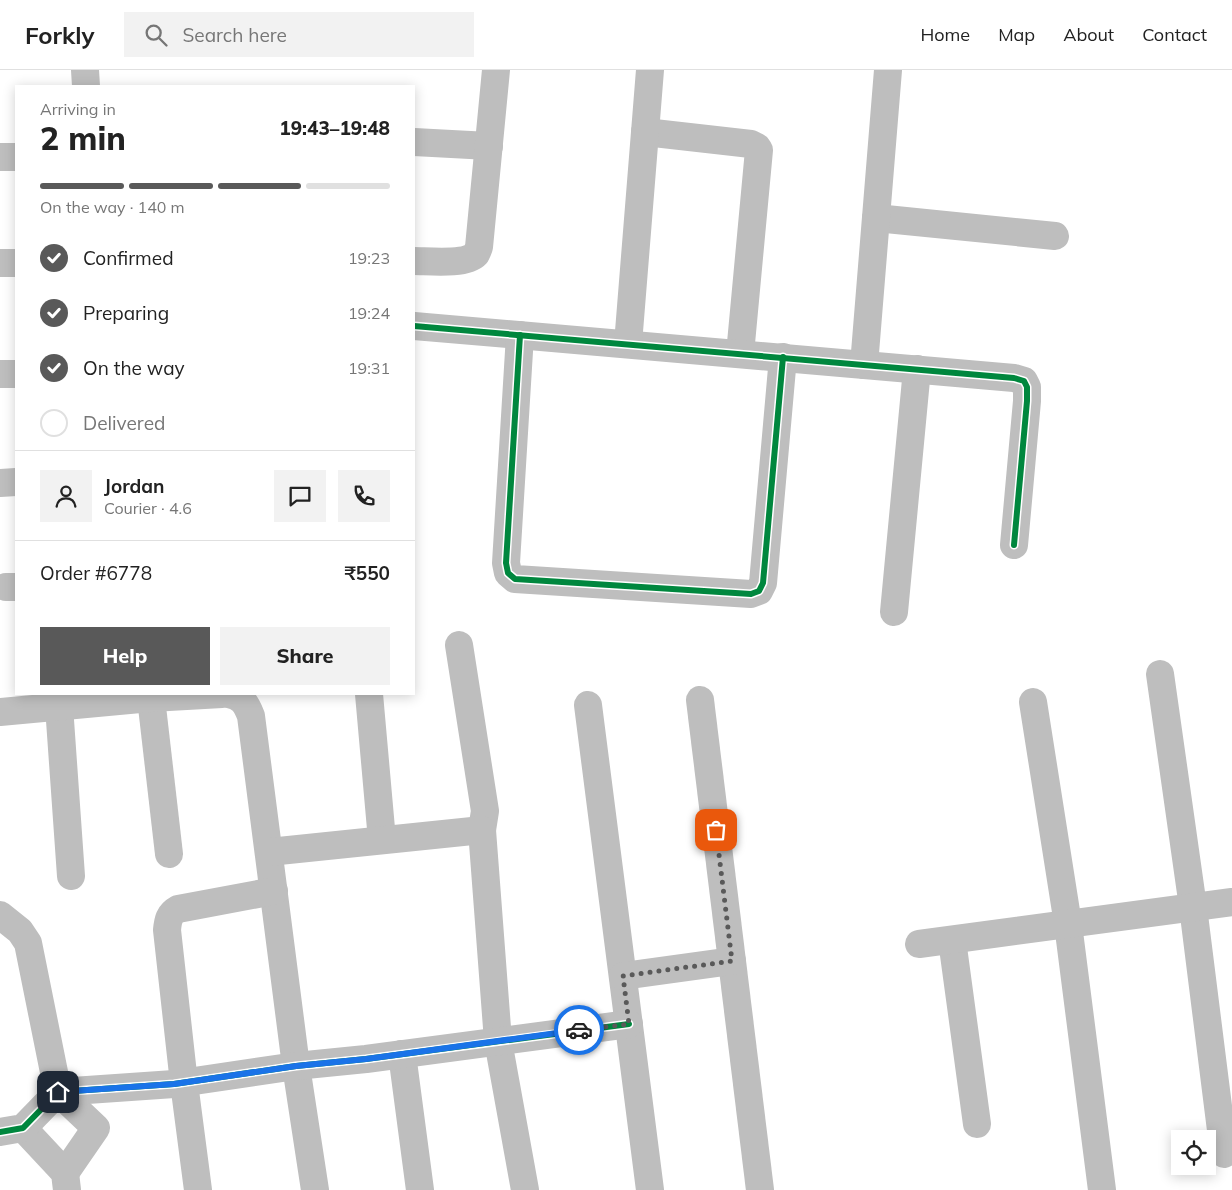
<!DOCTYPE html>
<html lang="en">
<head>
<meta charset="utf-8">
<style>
	body { margin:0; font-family:Mulish,sans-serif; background:#f2f2f2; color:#222; height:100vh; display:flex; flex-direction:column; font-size:19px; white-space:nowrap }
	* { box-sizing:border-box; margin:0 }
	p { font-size:16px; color:#767676 }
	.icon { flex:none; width:28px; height:28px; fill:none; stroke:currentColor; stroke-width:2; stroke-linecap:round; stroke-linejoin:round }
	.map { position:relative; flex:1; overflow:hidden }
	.side { position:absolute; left:15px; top:15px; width:400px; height:610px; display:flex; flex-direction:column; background:#fff; border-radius:0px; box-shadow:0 2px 12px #0003 }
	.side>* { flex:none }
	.tools { position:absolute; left:1171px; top:1060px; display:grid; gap:10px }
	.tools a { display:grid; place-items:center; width:45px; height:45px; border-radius:0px; background:#fff; box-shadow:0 2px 12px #0003; font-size:25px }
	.pin { position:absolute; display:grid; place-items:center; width:42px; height:42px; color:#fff; margin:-21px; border-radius:10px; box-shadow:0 2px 8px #0006 }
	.courier { position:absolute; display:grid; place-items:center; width:50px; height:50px; margin:-25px; border:4px solid #1a73e8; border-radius:50%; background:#fff; color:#222; box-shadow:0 1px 6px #0007 }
	.head em { font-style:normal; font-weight:800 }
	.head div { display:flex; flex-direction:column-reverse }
	.head { display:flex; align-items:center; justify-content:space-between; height:85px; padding:0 25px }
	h1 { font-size:32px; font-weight:800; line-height:38px }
	.bar { display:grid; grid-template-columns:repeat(4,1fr); gap:8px 5px; align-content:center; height:60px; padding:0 25px }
	.bar i { height:6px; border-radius:4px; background:#e0e0e0 }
	.bar .on { background:#595959 }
	.bar p { grid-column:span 4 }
	.line { display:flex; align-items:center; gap:12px; padding:0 25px; border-top:1px solid #e0e0e0 }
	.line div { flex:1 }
	.round { display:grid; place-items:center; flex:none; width:52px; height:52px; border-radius:0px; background:#f2f2f2 }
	ol { padding:0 25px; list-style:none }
	li { display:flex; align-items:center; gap:15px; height:55px }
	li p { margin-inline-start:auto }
	li .icon { padding:5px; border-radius:50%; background:#595959; color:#fff; stroke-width:4 }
	li:last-child { color:#767676 }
	li i { width:28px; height:28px; border:2px solid #e0e0e0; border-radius:50% }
	.action { display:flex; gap:10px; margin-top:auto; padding:10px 25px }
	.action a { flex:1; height:58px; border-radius:0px; background:#595959; color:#fff; font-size:20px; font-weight:800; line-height:58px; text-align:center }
	.action a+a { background:#f2f2f2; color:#222 }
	header { display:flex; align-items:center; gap:30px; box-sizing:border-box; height:70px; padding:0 25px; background:#fff; border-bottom:1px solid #e0e0e0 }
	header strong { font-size:24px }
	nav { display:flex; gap:28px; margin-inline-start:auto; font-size:18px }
	.search { width:350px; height:45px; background:#f2f2f2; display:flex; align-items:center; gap:12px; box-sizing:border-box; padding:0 18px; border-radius:0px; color:#767676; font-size:19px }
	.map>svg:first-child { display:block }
</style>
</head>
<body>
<header>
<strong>Forkly</strong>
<div class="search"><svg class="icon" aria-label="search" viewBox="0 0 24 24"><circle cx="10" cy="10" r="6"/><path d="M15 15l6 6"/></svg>Search here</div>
<nav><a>Home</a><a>Map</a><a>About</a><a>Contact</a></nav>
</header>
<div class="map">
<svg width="1232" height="1120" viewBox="0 0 1232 1120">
	<rect width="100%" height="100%" fill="#fff"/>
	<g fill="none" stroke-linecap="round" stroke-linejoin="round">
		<!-- street -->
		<g stroke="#bebebe" stroke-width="28">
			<polyline points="85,0 86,16"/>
			<polyline points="645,62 751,74 757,77 759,80 740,284"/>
			<polyline points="414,72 489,76"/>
			<polyline points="0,87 16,87"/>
			<polyline points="876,148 1055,166"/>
			<path d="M414,191C428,191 466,195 476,184C476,184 479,178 479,177L496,0"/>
			<polyline points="0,193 16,193"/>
			<polyline points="414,256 1014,308 1024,311 1027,317 1027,331 1014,475"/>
			<polyline points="520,265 506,493 508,503 515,509 751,524 759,521 763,513 783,287"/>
			<polyline points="628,274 650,0"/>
			<polyline points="864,295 888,0"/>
			<polyline points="0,304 16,304"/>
			<polyline points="0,413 16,412"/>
			<polyline points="6,517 16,517"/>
			<polyline points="894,542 917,299"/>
			<polyline points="459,575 485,741 482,760"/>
			<polyline points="1160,604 1193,837 1224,1084"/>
			<path d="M229,624C242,627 246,633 251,646L296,996L315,1120"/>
			<polyline points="369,624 382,770"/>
			<polyline points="151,628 169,784"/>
			<polyline points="700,630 760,1120"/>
			<polyline points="1033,632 1068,854 1102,1120"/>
			<polyline points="588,635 650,1120"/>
			<polyline points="59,636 71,806"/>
			<polyline points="0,642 151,628 222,624"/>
			<polyline points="269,782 482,760 498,971 525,1120"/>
			<polyline points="0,845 20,861 28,873 58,1022 96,1058 65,1103"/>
			<polyline points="952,870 977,1054"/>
			<polyline points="919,874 1232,832"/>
			<polyline points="623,906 732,891"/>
			<polyline points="402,984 420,1120"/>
			<polyline points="23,1058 65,1103 67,1120"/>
			<polyline points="0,1062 23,1058 58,1022 174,1014 296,996 366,989 629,954"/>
			<path d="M198,1120L184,1013L167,860C168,850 169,844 178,839L274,821"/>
		</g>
		<defs>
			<g id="cycleway">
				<polyline points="414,256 1014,308 1024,311 1027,317 1027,331 1014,475"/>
				<polyline points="520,265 506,493 508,503 515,509 751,524 759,521 763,513 783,287"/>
				<polyline points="0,1062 23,1058 58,1022 174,1014 296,996 366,989 629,954"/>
			</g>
		</defs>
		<!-- cycleway casing -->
		<use href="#cycleway" stroke="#fff" stroke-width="9"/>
		<!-- cycleway -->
		<use href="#cycleway" stroke="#00873e" stroke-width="6"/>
	</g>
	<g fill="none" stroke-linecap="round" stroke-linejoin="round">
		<!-- done -->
		<polyline stroke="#595959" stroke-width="5" stroke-dasharray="0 9" points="579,960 629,954 623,906 732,891 716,760"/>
		<!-- route -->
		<polyline stroke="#1a73e8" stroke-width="6" points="58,1022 174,1014 296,996 366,989 579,960"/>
	</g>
</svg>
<div class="tools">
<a><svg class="icon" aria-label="locate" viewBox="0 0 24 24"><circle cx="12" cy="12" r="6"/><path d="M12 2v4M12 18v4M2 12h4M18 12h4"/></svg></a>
</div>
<div class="pin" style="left:716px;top:760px;background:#ea580c"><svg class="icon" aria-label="bag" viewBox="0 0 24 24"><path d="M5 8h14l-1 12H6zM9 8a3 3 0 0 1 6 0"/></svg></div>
<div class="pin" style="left:58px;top:1022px;background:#1f2937"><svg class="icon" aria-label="home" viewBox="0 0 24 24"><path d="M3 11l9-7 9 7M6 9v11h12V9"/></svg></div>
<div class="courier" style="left:579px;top:960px"><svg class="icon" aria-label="car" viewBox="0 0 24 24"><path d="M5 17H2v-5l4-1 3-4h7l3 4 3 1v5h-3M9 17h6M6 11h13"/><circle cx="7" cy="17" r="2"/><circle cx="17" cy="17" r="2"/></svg></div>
<section class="side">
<div class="head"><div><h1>2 min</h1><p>Arriving in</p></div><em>19:43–19:48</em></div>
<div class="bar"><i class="on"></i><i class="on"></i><i class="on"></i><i></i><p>On the way · 140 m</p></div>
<ol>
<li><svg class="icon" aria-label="check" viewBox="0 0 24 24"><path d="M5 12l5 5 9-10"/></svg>Confirmed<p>19:23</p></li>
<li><svg class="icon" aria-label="check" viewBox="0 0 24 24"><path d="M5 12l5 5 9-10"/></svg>Preparing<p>19:24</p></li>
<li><svg class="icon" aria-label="check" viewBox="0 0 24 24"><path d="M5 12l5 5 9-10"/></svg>On the way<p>19:31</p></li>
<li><i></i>Delivered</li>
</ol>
<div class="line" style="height:90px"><a class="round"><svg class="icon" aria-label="person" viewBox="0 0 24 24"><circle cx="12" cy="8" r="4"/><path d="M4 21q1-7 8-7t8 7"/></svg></a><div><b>Jordan</b><p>Courier · 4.6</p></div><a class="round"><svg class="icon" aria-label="chat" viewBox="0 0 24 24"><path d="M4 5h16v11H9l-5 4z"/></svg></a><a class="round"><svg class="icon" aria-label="phone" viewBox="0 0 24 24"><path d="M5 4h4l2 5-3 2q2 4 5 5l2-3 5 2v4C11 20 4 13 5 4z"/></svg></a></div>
<div class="line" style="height:65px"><div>Order #6778</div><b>₹550</b></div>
<div class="action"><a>Help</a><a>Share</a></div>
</section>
</div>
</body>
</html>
